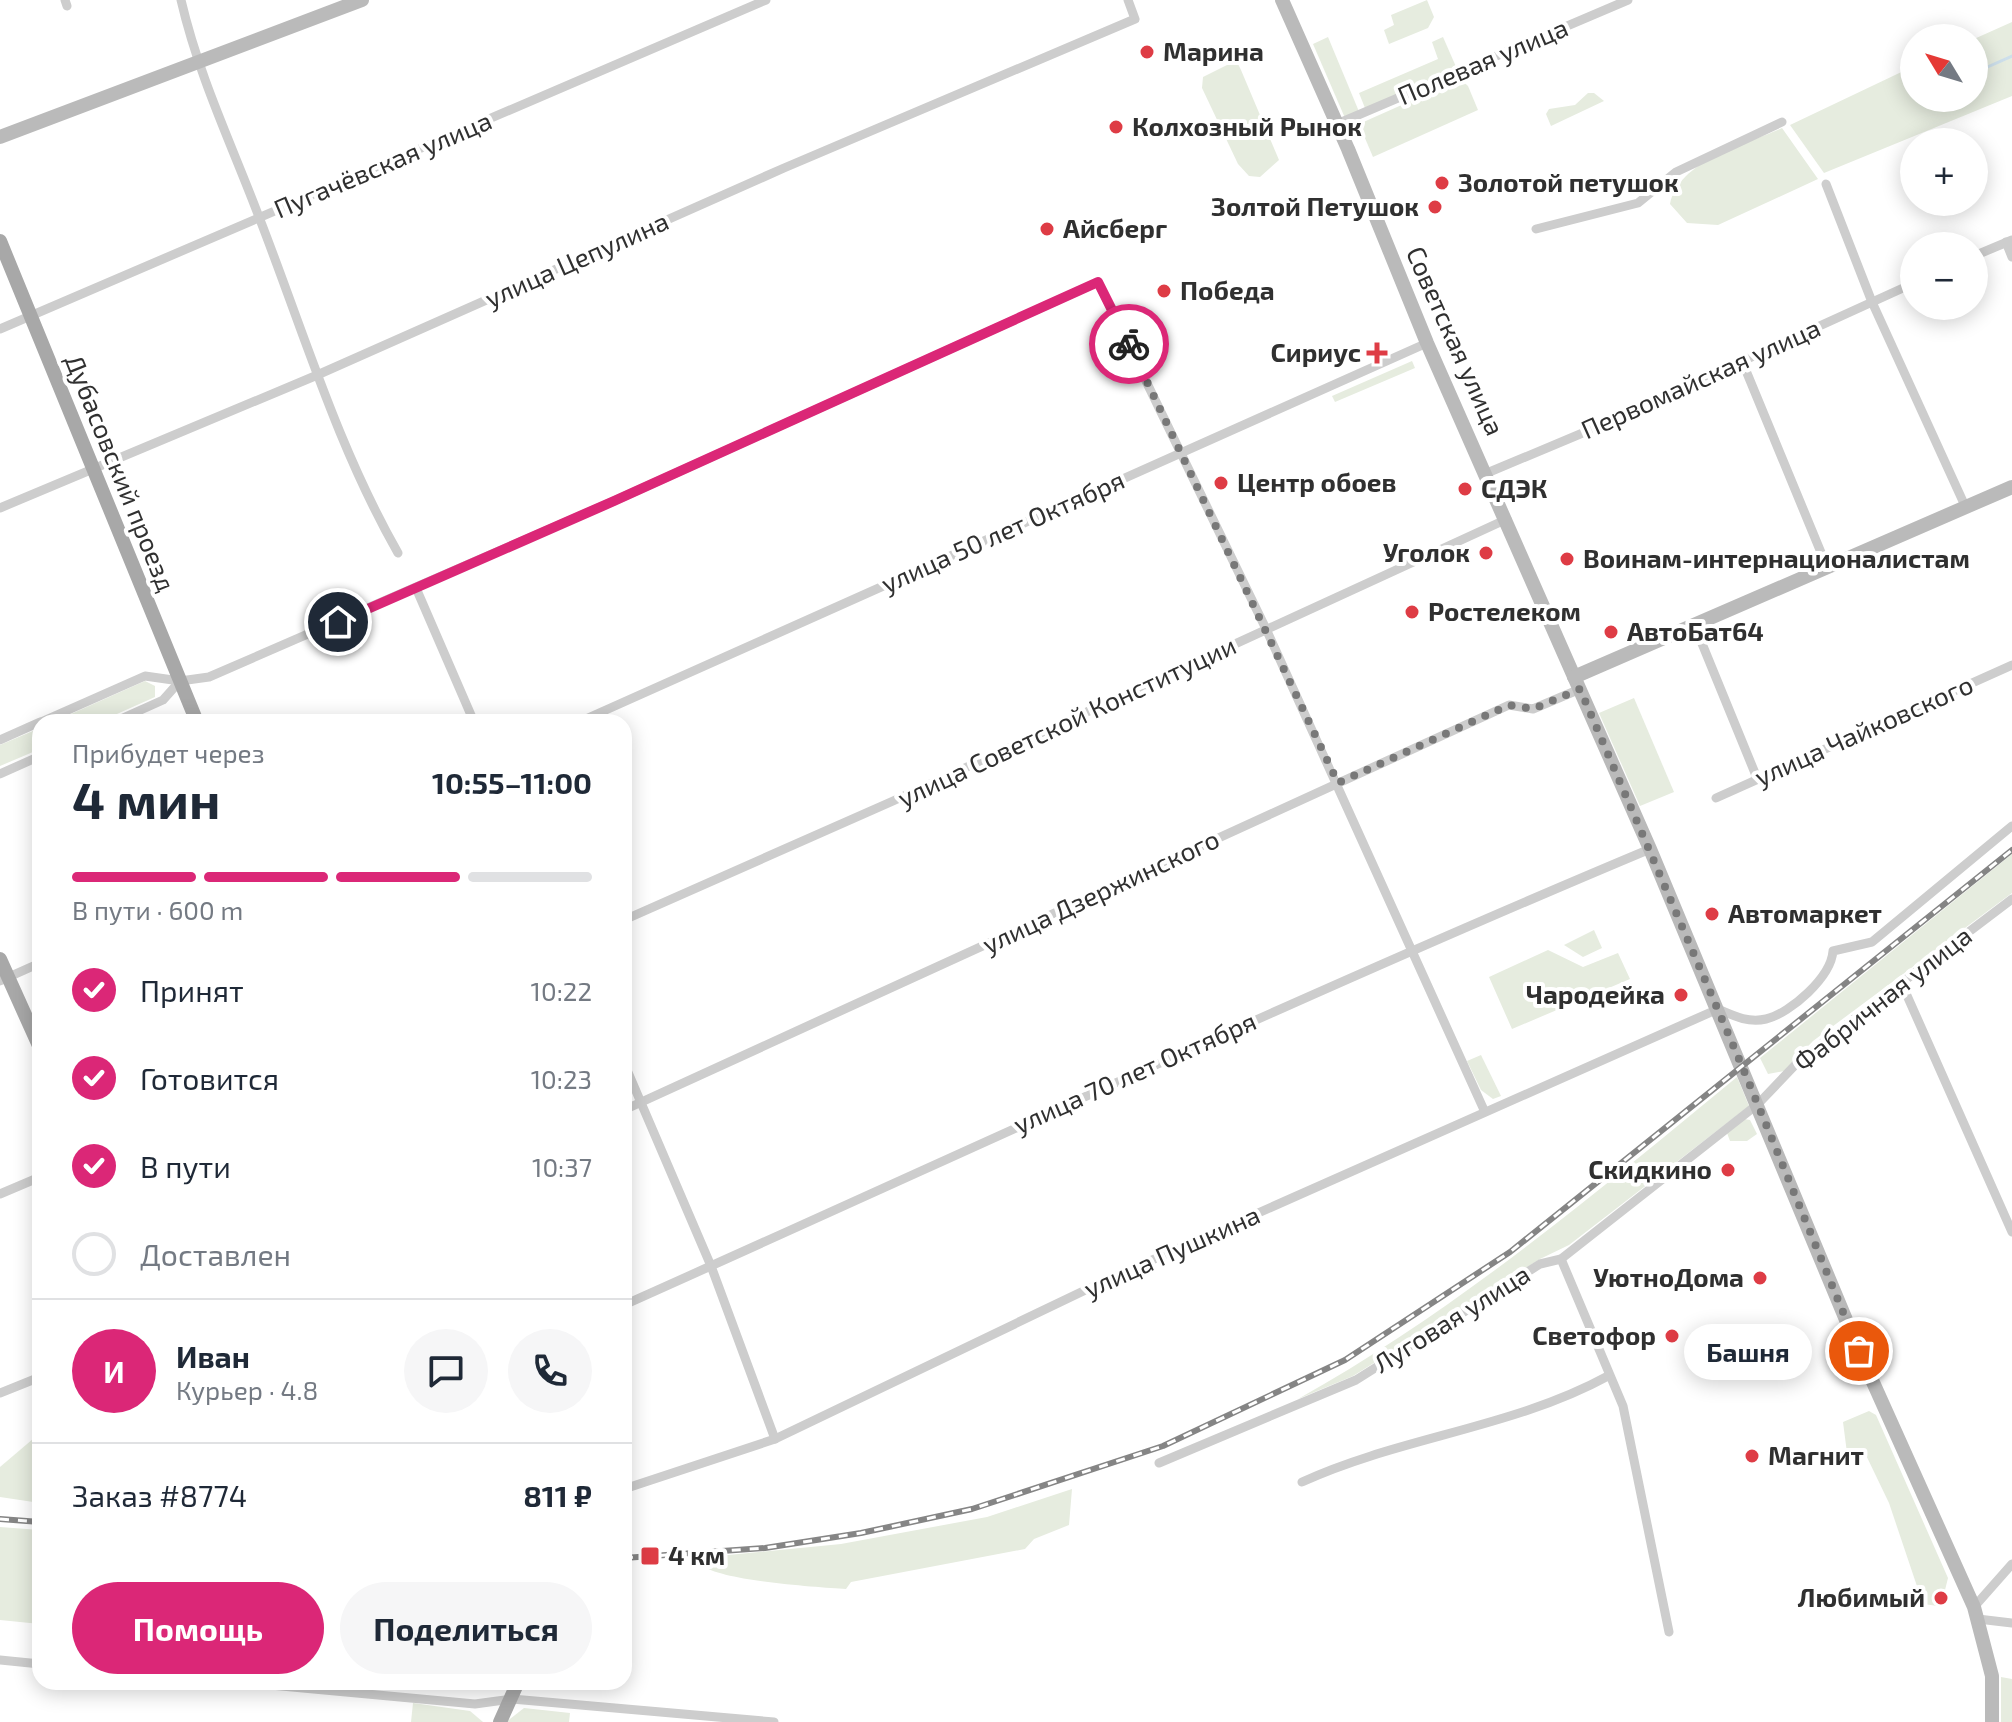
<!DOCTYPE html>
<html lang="ru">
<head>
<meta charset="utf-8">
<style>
	body { margin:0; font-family:"Exo 2",sans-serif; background:#f6f6f7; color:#1f2937; height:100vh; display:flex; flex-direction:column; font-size:30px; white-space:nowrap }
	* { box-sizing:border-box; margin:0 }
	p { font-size:26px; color:#747a83 }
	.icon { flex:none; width:44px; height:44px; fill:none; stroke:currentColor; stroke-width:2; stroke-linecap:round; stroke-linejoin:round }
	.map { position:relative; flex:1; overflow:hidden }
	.sheet { position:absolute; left:32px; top:714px; width:600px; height:976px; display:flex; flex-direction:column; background:#fff; border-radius:24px; box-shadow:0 4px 20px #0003 }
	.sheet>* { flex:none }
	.needle { width:52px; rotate:308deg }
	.controls { position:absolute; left:1900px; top:24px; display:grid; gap:16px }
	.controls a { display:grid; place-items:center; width:88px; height:88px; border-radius:50%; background:#fff; box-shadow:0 4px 20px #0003; font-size:40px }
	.pin { position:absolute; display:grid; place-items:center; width:68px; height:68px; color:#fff; margin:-34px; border:4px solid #fff; border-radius:50%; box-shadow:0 2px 8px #0007 }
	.courier { position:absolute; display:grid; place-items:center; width:80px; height:80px; margin:-40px; border:6px solid #db2777; border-radius:50%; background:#fff; color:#222; box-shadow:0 2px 10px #0007 }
	.bubble { position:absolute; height:56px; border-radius:28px; background:#fff; box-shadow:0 4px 20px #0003; font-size:26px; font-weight:700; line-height:56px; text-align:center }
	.overview em { font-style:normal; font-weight:700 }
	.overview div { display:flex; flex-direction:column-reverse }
	.overview { display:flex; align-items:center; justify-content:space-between; height:136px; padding:0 40px }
	h1 { font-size:52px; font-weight:700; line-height:60px }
	.bar { display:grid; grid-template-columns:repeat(4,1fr); gap:12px 8px; align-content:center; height:96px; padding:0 40px }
	.bar i { height:10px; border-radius:6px; background:#e0e1e3 }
	.bar .current { background:#db2777 }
	.bar p { grid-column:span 4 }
	.line { display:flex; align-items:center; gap:20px; padding:0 40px; border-top:2px solid #e0e1e3 }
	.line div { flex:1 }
	.round { display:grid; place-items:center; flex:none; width:84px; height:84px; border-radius:42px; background:#f6f6f7 }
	ol { padding:0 40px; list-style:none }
	li { display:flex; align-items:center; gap:24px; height:88px }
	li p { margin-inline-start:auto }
	li .icon { padding:8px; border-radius:50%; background:#db2777; color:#fff; stroke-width:4 }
	li:last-child { color:#747a83 }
	li i { width:44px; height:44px; border:4px solid #e0e1e3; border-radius:50% }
	.primary-button { display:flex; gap:16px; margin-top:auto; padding:16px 40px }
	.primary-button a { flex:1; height:92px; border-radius:48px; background:#db2777; color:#fff; font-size:32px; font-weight:700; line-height:92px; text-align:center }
	.primary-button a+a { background:#f6f6f7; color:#1f2937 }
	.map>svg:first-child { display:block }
</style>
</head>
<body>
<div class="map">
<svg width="2012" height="1722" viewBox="0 0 2012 1722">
	<rect width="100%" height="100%" fill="#fff"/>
	<!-- green -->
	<g fill="#e6ecdf">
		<polygon points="1427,0 1434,17 1428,28 1389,44 1384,30 1394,25 1391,15"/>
		<polygon points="2012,22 2012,96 1824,173 1790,125 1914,66 1914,98 1974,98 1974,39"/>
		<polygon points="1328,37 1360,114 1345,118 1313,44"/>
		<polygon points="1443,37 1457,69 1365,108 1359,93 1438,59 1432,42"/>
		<polygon points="1231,63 1238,64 1241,70 1279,160 1260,177 1249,176 1238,164 1202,88 1203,77"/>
		<polygon points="1460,79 1468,86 1478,110 1373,157 1359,124"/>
		<polygon points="1588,93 1594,93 1604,101 1551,126 1546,114 1549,109 1575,105"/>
		<path d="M1782,128L1818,179L1718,225L1687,223L1670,204C1679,160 1745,145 1782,128Z"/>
		<polygon points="1412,361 1415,368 1335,402 1332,396"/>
		<polygon points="145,681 155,686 155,697 99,722 53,722"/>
		<polygon points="1634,698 1674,792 1640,806 1599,713"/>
		<polygon points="40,728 40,749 0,766 0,745"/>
		<polygon points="2012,854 2012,893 1813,1041 1784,1071 1768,1074 1760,1058"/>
		<polygon points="1594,930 1602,948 1583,957 1564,945"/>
		<polygon points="1548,950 1583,967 1618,953 1630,979 1512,1029 1489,977"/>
		<polygon points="1481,1055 1501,1096 1493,1099 1481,1090 1467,1061"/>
		<path d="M1737,1077L1749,1106L1569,1245L1540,1259L1353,1376L1298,1399C1457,1310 1596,1193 1737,1077Z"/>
		<polygon points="1744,1119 1750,1120 1757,1134 1747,1141 1730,1141 1727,1133"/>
		<polygon points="1869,1411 1876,1415 1948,1578 1945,1590 1933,1595 1938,1606 1923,1604 1889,1503 1864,1451 1847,1453 1843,1422"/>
		<polygon points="40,1433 40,1503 0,1497 0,1467"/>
		<path d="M1072,1489L1069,1525L1034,1539L1025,1549L851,1582L846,1589C817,1587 720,1581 702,1565L708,1557L841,1544L987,1517Z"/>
		<polygon points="0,1527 40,1530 40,1624 0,1620"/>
		<polygon points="2001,1677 2012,1679 2012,1722 2001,1722"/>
		<polygon points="413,1703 470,1711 483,1722 411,1722"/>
		<polygon points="524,1708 570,1713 569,1722 506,1722"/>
	</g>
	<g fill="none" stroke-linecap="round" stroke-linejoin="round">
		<!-- stream -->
		<polyline stroke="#cddfeb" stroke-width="3" points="1974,73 2012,56"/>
		<!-- street -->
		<g stroke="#cdcdcd" stroke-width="9">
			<polyline points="65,0 67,6"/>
			<path d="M181,0C199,77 231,143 259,217C303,330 337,446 398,553"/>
			<polyline points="1337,124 1628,0"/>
			<polyline points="1826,184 1872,302 1966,508"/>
			<polyline points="1536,229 1638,203 1676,172 1782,122"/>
			<polyline points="2006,242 2012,257"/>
			<polyline points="1974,256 2012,240"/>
			<polyline points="0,329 766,0"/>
			<polyline points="1742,361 1827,567"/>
			<polyline points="1487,473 1604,424 1914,283"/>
			<polyline points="0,508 315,376 784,168 1135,19 1128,0"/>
			<polyline points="416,588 474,722"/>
			<polyline points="1694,624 1757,778"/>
			<polyline points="41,722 145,676 180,681"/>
			<polyline points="114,722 163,700 180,681 209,677 614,501 1098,282 1267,631 1484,1110"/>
			<polyline points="579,722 1427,343"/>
			<polyline points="0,740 40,722"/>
			<polyline points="0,774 40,756"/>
			<polyline points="1716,798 2012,665"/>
			<polyline points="624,920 893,801 1507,519"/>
			<polyline points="0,981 40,963"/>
			<polyline points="1901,982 2012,1232"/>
			<polyline points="624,1063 711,1266 775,1439"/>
			<polyline points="624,1110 1509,705 1533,709 1580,689"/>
			<polyline points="0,1194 40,1177"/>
			<polyline points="1561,1259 1623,1406 1669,1632"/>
			<path d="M624,1305C966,1152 1304,994 1650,849"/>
			<polyline points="0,1393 40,1377"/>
			<polyline points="1159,1463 1356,1380 1540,1264 1561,1259 1758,1104 1800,1060 2012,899"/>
			<path d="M1302,1482C1400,1437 1513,1428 1608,1376"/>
			<path d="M624,1489L775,1439L1098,1284L1718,1009C1734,1016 1748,1023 1766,1019C1791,1013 1831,977 1833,951L1872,942L2012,826"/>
			<polyline points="1974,1607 2012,1564"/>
			<polyline points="1978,1619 2012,1623"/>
			<polyline points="0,1660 40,1664"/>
			<polyline points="238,1682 475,1704 512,1699 774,1722"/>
		</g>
		<!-- secondary -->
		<g stroke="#bababa" stroke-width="14">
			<polyline points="1282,0 1348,149 1427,343 1650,849 1859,1351 1974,1607 1992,1676 1992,1722"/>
			<polyline points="0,137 362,0"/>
			<polyline points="1574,677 2012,487"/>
		</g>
		<!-- primary -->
		<g stroke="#a8a8a8" stroke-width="14">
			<polyline points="0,241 197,722"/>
			<polyline points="0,959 40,1048"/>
			<polyline points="500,1722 518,1682"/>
		</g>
		<defs>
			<g id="rail">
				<polyline points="0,1519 40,1522"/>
				<polyline points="624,1558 765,1548 861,1533 972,1509 1163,1446 1345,1360 1510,1252 2012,850"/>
			</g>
		</defs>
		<!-- rail casing -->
		<use href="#rail" stroke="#858585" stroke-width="6"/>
		<!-- rail -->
		<use href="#rail" stroke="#fff" stroke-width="3" stroke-dasharray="9" stroke-linecap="butt"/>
	</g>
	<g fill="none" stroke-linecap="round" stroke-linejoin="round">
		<!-- done -->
		<polyline stroke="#787878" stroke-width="8" stroke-dasharray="0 14.4" points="1129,344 1338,783 1509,705 1533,709 1580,689 1742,1066 1859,1351"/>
		<!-- route -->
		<polyline stroke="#db2777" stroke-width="10" points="338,622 614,501 1098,282 1129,344"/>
	</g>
	<!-- markers -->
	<g fill="#de3c45" stroke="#fff" stroke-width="3">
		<circle cx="1147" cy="52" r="8"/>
		<circle cx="1116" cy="127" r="8"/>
		<circle cx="1442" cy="183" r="8"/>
		<circle cx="1435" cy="207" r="8"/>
		<circle cx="1047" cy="229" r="8"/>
		<circle cx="1164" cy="291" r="8"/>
		<path d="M1373 341h8v8h8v8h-8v8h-8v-8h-8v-8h8z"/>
		<circle cx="1221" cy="483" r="8"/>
		<circle cx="1465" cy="489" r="8"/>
		<circle cx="1486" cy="553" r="8"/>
		<circle cx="1567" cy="559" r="8"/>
		<circle cx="1412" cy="612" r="8"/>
		<circle cx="1611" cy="632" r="8"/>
		<circle cx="1712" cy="914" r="8"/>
		<circle cx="1681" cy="995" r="8"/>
		<circle cx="1728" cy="1170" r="8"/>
		<circle cx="1760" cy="1278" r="8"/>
		<circle cx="1672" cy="1336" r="8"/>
		<circle cx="1752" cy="1456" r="8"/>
		<rect x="640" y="1546" width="20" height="20" rx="4"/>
		<circle cx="1941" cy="1598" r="8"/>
	</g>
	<g text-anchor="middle" stroke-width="8" stroke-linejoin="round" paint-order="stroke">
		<!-- poi labels -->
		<g font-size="26" font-weight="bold" fill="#303030" stroke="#fff" text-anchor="start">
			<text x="1163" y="61">Марина</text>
			<text x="1132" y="136">Колхозный Рынок</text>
			<text x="1458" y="192">Золотой петушок</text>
			<text x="1419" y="216" text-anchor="end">Золтой Петушок</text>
			<text x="1063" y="238">Айсберг</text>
			<text x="1180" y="300">Победа</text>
			<text x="1361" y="362" text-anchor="end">Сириус</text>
			<text x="1237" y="492">Центр обоев</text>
			<text x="1481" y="498">СДЭК</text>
			<text x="1470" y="562" text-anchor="end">Уголок</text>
			<text x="1583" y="568">Воинам-интернационалистам</text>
			<text x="1428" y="621">Ростелеком</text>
			<text x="1627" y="641">АвтоБат64</text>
			<text x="1728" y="923">Автомаркет</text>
			<text x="1665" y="1004" text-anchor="end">Чародейка</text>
			<text x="1712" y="1179" text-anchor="end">Скидкино</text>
			<text x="1744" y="1287" text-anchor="end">УютноДома</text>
			<text x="1656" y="1345" text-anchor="end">Светофор</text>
			<text x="1768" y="1465">Магнит</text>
			<text x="668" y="1565">4 км</text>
			<text x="1925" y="1607" text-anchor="end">Любимый</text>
		</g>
		<!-- street labels -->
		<g font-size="26" fill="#303030" stroke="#fff">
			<text transform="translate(1483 62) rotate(-23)" y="9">Полевая улица</text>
			<text transform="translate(383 165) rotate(-23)" y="9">Пугачёвская улица</text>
			<text transform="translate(577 260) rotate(-24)" y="9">улица Цепулина</text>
			<text transform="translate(1455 341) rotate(66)" y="9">Советская улица</text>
			<text transform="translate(1701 379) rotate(-24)" y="9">Первомайская улица</text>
			<text transform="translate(120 473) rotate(68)" y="9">Дубасовский проезд</text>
			<text transform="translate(1003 532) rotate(-24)" y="9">улица 50 лет Октября</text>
			<text transform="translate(1067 722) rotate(-25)" y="9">улица Советской Конституции</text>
			<text transform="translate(1864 731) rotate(-24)" y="9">улица Чайковского</text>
			<text transform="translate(1101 892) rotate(-25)" y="9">улица Дзержинского</text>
			<text transform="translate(1883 999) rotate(-38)" y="9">Фабричная улица</text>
			<text transform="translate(1135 1073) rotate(-24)" y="9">улица 70 лет Октября</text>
			<text transform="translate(1172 1252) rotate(-24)" y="9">улица Пушкина</text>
			<text transform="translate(1452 1319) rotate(-32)" y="9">Луговая улица</text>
		</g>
	</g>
</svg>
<div class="controls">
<a><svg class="needle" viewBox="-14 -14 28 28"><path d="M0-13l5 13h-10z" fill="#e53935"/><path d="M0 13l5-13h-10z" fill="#747a83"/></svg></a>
<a>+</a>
<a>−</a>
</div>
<div class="pin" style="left:1859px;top:1351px;background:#ea580c"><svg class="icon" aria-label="bag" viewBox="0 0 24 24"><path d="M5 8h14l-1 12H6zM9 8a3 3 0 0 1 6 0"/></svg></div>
<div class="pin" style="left:338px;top:622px;background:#1f2937"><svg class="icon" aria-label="home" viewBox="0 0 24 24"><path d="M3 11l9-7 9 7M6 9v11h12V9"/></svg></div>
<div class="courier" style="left:1129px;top:344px"><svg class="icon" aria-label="bike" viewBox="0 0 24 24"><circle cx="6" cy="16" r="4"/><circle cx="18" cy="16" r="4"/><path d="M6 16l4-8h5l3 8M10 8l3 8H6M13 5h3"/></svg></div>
<div class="bubble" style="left:1684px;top:1324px;width:128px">Башня</div>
<section class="sheet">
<div class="overview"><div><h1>4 мин</h1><p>Прибудет через</p></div><em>10:55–11:00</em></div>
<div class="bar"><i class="current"></i><i class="current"></i><i class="current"></i><i></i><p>В пути · 600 m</p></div>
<ol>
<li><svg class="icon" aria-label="check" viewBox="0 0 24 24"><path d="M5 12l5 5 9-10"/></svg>Принят<p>10:22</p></li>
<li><svg class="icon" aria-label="check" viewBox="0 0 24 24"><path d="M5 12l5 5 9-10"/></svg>Готовится<p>10:23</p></li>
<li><svg class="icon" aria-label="check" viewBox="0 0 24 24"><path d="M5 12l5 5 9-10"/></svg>В пути<p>10:37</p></li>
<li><i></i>Доставлен</li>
</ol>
<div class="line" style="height:144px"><b class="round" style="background:#db2777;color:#fff">И</b><div><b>Иван</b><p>Курьер · 4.8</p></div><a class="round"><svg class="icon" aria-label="chat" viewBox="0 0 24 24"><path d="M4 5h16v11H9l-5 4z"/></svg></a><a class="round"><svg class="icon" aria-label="phone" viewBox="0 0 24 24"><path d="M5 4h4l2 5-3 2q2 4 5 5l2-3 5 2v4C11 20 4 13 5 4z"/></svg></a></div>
<div class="line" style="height:104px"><div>Заказ #8774</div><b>811 ₽</b></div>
<div class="primary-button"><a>Помощь</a><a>Поделиться</a></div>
</section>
</div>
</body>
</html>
